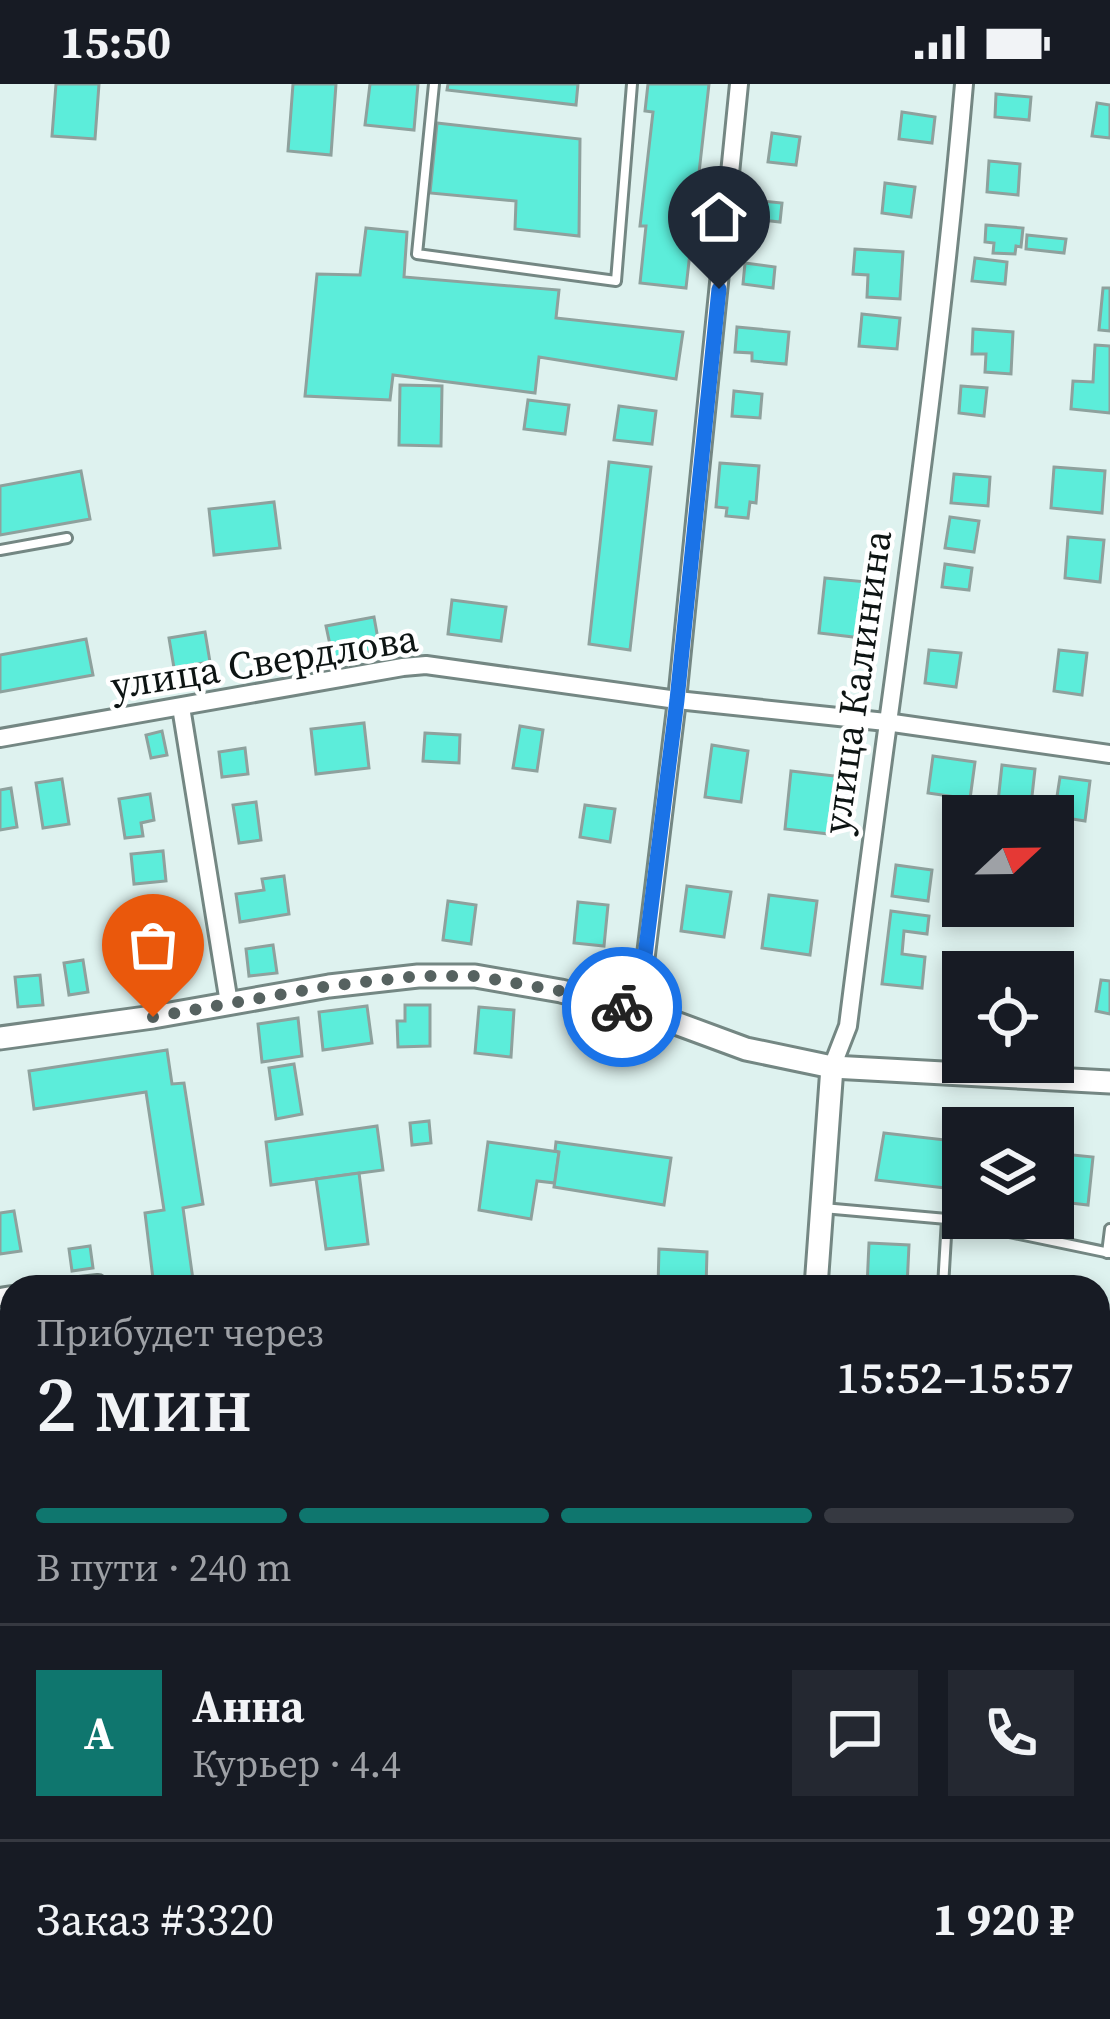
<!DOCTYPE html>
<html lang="ru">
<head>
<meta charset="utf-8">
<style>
	body { margin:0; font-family:"Source Serif 4",serif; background:#242831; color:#f1f3f6; height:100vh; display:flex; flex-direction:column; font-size:45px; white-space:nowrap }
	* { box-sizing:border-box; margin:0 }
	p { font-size:39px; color:#9ea1a6 }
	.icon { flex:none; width:66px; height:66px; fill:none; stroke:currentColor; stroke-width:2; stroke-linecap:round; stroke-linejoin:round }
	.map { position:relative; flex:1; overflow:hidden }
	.details { position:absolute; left:0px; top:1191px; width:1110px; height:744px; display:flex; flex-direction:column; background:#171b24; border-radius:36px 36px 0 0; box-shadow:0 6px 18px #0003 }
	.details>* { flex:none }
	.needle { width:78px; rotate:68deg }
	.tools { position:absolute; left:942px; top:711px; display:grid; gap:24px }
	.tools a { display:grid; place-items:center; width:132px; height:132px; border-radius:0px; background:#171b24; box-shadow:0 6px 18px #0003; font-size:60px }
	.pin { position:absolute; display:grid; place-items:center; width:102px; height:102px; color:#fff; margin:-123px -51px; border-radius:50% 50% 50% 0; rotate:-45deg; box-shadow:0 0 12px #0007 }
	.pin .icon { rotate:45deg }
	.courier { position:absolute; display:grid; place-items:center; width:120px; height:120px; margin:-60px; border:9px solid #1a73e8; border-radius:50%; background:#fff; color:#222; box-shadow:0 3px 15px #0007 }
	.head em { font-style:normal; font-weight:600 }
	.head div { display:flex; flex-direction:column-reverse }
	.head { display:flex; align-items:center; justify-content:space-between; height:204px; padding:0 36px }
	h1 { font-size:78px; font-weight:600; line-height:90px }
	.bar { display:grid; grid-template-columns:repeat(4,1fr); gap:18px 12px; align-content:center; height:144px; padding:0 36px }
	.bar i { height:15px; border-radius:9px; background:#363941 }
	.bar .current { background:#0f766e }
	.bar p { grid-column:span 4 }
	.line { display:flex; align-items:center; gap:30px; padding:0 36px; border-top:3px solid #363941 }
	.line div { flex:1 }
	.round { display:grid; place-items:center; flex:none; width:126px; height:126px; border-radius:0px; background:#242831 }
	.status { display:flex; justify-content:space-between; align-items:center; height:84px; padding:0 60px; background:#171b24; direction:ltr }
	.status svg { height:33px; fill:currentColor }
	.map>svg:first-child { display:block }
</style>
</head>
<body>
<div class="status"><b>15:50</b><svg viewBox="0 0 49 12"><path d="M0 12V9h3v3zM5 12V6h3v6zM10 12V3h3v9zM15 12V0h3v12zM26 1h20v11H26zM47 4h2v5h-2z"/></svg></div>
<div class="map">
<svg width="1110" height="1935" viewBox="0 0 1110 1935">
	<rect width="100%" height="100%" fill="#def2ef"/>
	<!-- building -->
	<g fill="#5cedda" stroke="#8ea19d" stroke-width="3">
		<polygon points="56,0 99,0 95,55 52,52"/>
		<polygon points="293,0 336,0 331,71 288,67"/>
		<polygon points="370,0 418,0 414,46 365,41"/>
		<polygon points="448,0 578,0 576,21 447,6"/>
		<polygon points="648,0 709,0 686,204 640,199 646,142 640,142 653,28 645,27"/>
		<polygon points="996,10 1031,13 1029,36 995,33"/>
		<polygon points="1097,19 1110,21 1110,54 1092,52"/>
		<polygon points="902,28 935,33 932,59 899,55"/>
		<polygon points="437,39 580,55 579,152 515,145 516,117 430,109"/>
		<polygon points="772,49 800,53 796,81 768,78"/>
		<polygon points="989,77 1020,80 1018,111 987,108"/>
		<polygon points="885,99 915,103 911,133 882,129"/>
		<polygon points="753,116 782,119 780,138 752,135"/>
		<polygon points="986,141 1023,144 1021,163 1016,162 1015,170 993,169 994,159 985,158"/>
		<polygon points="366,144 407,148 404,193 559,206 556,234 683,248 676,295 539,273 535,309 393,291 390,316 305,312 317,190 360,191"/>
		<polygon points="1027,151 1066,155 1064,169 1026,165"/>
		<polygon points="855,165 903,168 900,215 867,213 868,191 853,190"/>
		<polygon points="975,174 1007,178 1005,200 972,197"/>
		<polygon points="745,179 775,183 773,204 743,200"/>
		<polygon points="1103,204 1110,204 1110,247 1099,246"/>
		<polygon points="862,230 900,234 897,265 859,262"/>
		<polygon points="737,243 789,248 786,280 752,277 752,269 735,268"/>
		<polygon points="973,245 1013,248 1011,290 985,288 986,270 972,270"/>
		<polygon points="1095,261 1110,262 1110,329 1071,325 1073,297 1093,298"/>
		<polygon points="400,301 442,302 441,362 399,361"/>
		<polygon points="961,302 987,304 984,332 959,329"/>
		<polygon points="734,307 762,310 760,334 732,332"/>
		<polygon points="528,316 569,321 565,350 524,345"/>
		<polygon points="619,322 656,327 652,360 614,356"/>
		<polygon points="609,378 651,383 630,566 589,560"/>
		<polygon points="720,379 759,382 756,419 750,418 748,434 726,432 727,424 716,423"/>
		<polygon points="1054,383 1105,387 1102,429 1051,424"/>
		<polygon points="81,387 90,435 0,451 0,402"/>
		<polygon points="954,390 990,393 988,422 951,419"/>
		<polygon points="274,418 280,464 214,471 209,425"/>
		<polygon points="950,433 979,437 974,468 945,464"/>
		<polygon points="1068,453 1104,456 1100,498 1065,494"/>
		<polygon points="945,480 972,484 969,506 942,503"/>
		<polygon points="825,494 867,498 862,554 819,549"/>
		<polygon points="452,516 506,523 501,557 448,550"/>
		<polygon points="374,533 380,566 333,575 326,542"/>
		<polygon points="205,548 210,578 174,584 169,554"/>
		<polygon points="86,555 93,591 0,608 0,571"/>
		<polygon points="929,566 961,569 956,603 925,599"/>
		<polygon points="1059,566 1087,569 1082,611 1054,607"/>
		<polygon points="364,639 369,684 316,690 311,645"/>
		<polygon points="520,642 543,646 537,687 513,684"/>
		<polygon points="162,647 167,671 151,674 146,651"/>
		<polygon points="425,649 460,651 459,679 423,677"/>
		<polygon points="712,661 748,667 741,718 705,713"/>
		<polygon points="245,664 248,690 222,693 219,668"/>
		<polygon points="933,672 975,678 970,715 928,709"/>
		<polygon points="1002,681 1035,685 1031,721 998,718"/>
		<polygon points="791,687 835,692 829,750 785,745"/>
		<polygon points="1060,693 1090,697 1085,737 1054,732"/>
		<polygon points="62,695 69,740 43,744 36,699"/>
		<polygon points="11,704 17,743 0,746 0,706"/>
		<polygon points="150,710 154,736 141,739 143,752 125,754 119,715"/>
		<polygon points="256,718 261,756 239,759 233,721"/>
		<polygon points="585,721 615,725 610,758 580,753"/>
		<polygon points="163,767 166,797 134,800 131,770"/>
		<polygon points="896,781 932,786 928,817 892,812"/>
		<polygon points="284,792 289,830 240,838 236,810 264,806 262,795"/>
		<polygon points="687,802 731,808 724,853 681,847"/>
		<polygon points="769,811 817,817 810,871 762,864"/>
		<polygon points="448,817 476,821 471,860 443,856"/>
		<polygon points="578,818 608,821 604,862 574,859"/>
		<polygon points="891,827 929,832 927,850 904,847 902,870 925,873 922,904 882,900"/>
		<polygon points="193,852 194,872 158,875 157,854"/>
		<polygon points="273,861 277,889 249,892 246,865"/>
		<polygon points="83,876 88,908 69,911 64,879"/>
		<polygon points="1037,881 1064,885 1058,924 1053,923 1053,888 1036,888"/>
		<polygon points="40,891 43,921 18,923 15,893"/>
		<polygon points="1101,896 1110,897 1110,930 1096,927"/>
		<polygon points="405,921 430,921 430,962 398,963 397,937 405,937"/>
		<polygon points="367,922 372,959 323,966 319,928"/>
		<polygon points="479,923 514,926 511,973 475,969"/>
		<polygon points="298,934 302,972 262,978 258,940"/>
		<polygon points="167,966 172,1000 184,999 203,1120 183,1124 194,1203 154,1203 145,1129 164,1126 146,1008 34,1025 29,987"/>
		<polygon points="294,980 302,1030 276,1035 269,984"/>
		<polygon points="429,1037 431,1059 412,1061 410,1039"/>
		<polygon points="377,1042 383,1086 271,1101 266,1058"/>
		<polygon points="884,1049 963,1058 963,1106 876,1096"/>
		<polygon points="488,1058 559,1068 555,1099 537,1097 531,1135 479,1126"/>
		<polygon points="556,1058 671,1074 664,1121 554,1103 559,1068 555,1067"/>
		<polygon points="1053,1069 1093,1073 1088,1121 1053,1117"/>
		<polygon points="359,1089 368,1160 326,1165 316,1095"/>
		<polygon points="14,1127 21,1167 0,1170 0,1129"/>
		<polygon points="869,1159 909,1161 907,1203 867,1203"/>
		<polygon points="90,1162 93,1184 72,1187 69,1165"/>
		<polygon points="659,1165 707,1168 706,1203 658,1203"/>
		<polygon points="12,1239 12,1281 0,1283 0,1241"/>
		<polygon points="1110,1296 1110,1327 1105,1327 1104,1335 1098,1335 1098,1301 1108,1302"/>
		<polygon points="0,1581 12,1582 12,1646 0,1646"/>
		<rect x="0" y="1783" width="12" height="127"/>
		<rect x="842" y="1923" width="40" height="12"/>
		<polygon points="997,1923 1038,1923 1038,1928 1056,1929 1056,1923 1110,1924 1110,1935 997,1935"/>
	</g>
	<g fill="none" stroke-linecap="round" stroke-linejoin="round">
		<defs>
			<g id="service">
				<polyline points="434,0 417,170 616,197 632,0"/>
				<polyline points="0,466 67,454"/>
				<polyline points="823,1124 947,1135 1110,1169"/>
				<polyline points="1107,1169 1110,1145"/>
				<polyline points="943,1203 947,1135"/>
				<polyline points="1098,1368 1110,1366"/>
				<polyline points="1098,1630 1106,1630"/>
				<polyline points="0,1714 12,1715"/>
				<polyline points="1098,1830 1110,1831"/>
				<polyline points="1098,1891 1110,1891"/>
				<polyline points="331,1923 332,1935"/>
				<polyline points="0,1931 160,1932"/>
				<polyline points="906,1935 906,1923"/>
				<polyline points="977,1935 978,1923"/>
			</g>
			<g id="minor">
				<polyline points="181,623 229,919"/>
				<polyline points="0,654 403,583 426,581 677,616 886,638 1110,670"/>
				<polyline points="639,928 677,616 739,0"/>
				<path d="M832,983L848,942C887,628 937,315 964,0"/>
				<polyline points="70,1203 98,1200"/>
				<polyline points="0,1213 12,1211"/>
				<polyline points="526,1935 527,1923"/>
			</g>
			<g id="tertiary">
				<polyline points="0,954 153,933 329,902 418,892 475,892 561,907 662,934 746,965 832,983 1110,998"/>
				<polyline points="816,1203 832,983"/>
				<polyline points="776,1935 777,1923"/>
			</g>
		</defs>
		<!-- service casing -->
		<use href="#service" stroke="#748783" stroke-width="14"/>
		<!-- minor casing -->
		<use href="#minor" stroke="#748783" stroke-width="22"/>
		<!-- tertiary casing -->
		<use href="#tertiary" stroke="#748783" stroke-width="27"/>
		<!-- service -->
		<use href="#service" stroke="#fff" stroke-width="8"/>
		<!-- minor -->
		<use href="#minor" stroke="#fff" stroke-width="16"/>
		<!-- tertiary -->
		<use href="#tertiary" stroke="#fff" stroke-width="21"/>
	</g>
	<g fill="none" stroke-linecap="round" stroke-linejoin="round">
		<!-- done -->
		<polyline stroke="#566260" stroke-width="12" stroke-dasharray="0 21.6" points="153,933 329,902 418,892 475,892 561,907 622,923"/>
		<!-- route -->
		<polyline stroke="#1a73e8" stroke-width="15" points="622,923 638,928 677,616 719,205"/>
	</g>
	<g text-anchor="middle" stroke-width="9" stroke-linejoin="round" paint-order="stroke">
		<!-- street labels -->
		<g font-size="39" fill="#0d1413" stroke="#fff">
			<text transform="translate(264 577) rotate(-9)" y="14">улица Свердлова</text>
			<text transform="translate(856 598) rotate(-82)" y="14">улица Калинина</text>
		</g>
	</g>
</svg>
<div class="tools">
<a><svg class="needle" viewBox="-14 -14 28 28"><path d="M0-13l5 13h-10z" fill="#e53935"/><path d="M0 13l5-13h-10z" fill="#9ea1a6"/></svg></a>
<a><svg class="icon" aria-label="locate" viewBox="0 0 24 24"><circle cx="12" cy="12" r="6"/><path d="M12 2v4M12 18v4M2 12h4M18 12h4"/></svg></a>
<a><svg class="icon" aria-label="layers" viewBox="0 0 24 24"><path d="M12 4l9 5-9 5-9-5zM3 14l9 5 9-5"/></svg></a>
</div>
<div class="pin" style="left:153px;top:933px;background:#ea580c"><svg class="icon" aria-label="bag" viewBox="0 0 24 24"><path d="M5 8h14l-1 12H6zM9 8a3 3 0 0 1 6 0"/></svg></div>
<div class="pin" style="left:719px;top:205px;background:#1f2937"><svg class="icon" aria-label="home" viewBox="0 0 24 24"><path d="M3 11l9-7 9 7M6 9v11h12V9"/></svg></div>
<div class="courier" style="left:622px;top:923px"><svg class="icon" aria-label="bike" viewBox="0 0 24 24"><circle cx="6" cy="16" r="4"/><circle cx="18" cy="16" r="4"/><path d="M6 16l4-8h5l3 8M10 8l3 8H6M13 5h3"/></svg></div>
<section class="details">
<div class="head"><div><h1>2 мин</h1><p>Прибудет через</p></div><em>15:52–15:57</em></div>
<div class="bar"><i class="current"></i><i class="current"></i><i class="current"></i><i></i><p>В пути · 240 m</p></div>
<div class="line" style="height:216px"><b class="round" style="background:#0f766e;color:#fff">А</b><div><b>Анна</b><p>Курьер · 4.4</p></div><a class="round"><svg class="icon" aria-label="chat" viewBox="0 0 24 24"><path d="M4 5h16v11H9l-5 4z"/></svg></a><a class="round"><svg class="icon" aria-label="phone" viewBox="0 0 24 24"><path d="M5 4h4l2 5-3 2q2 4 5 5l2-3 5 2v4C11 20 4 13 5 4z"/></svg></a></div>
<div class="line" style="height:156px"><div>Заказ #3320</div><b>1 920 ₽</b></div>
</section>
</div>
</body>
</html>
